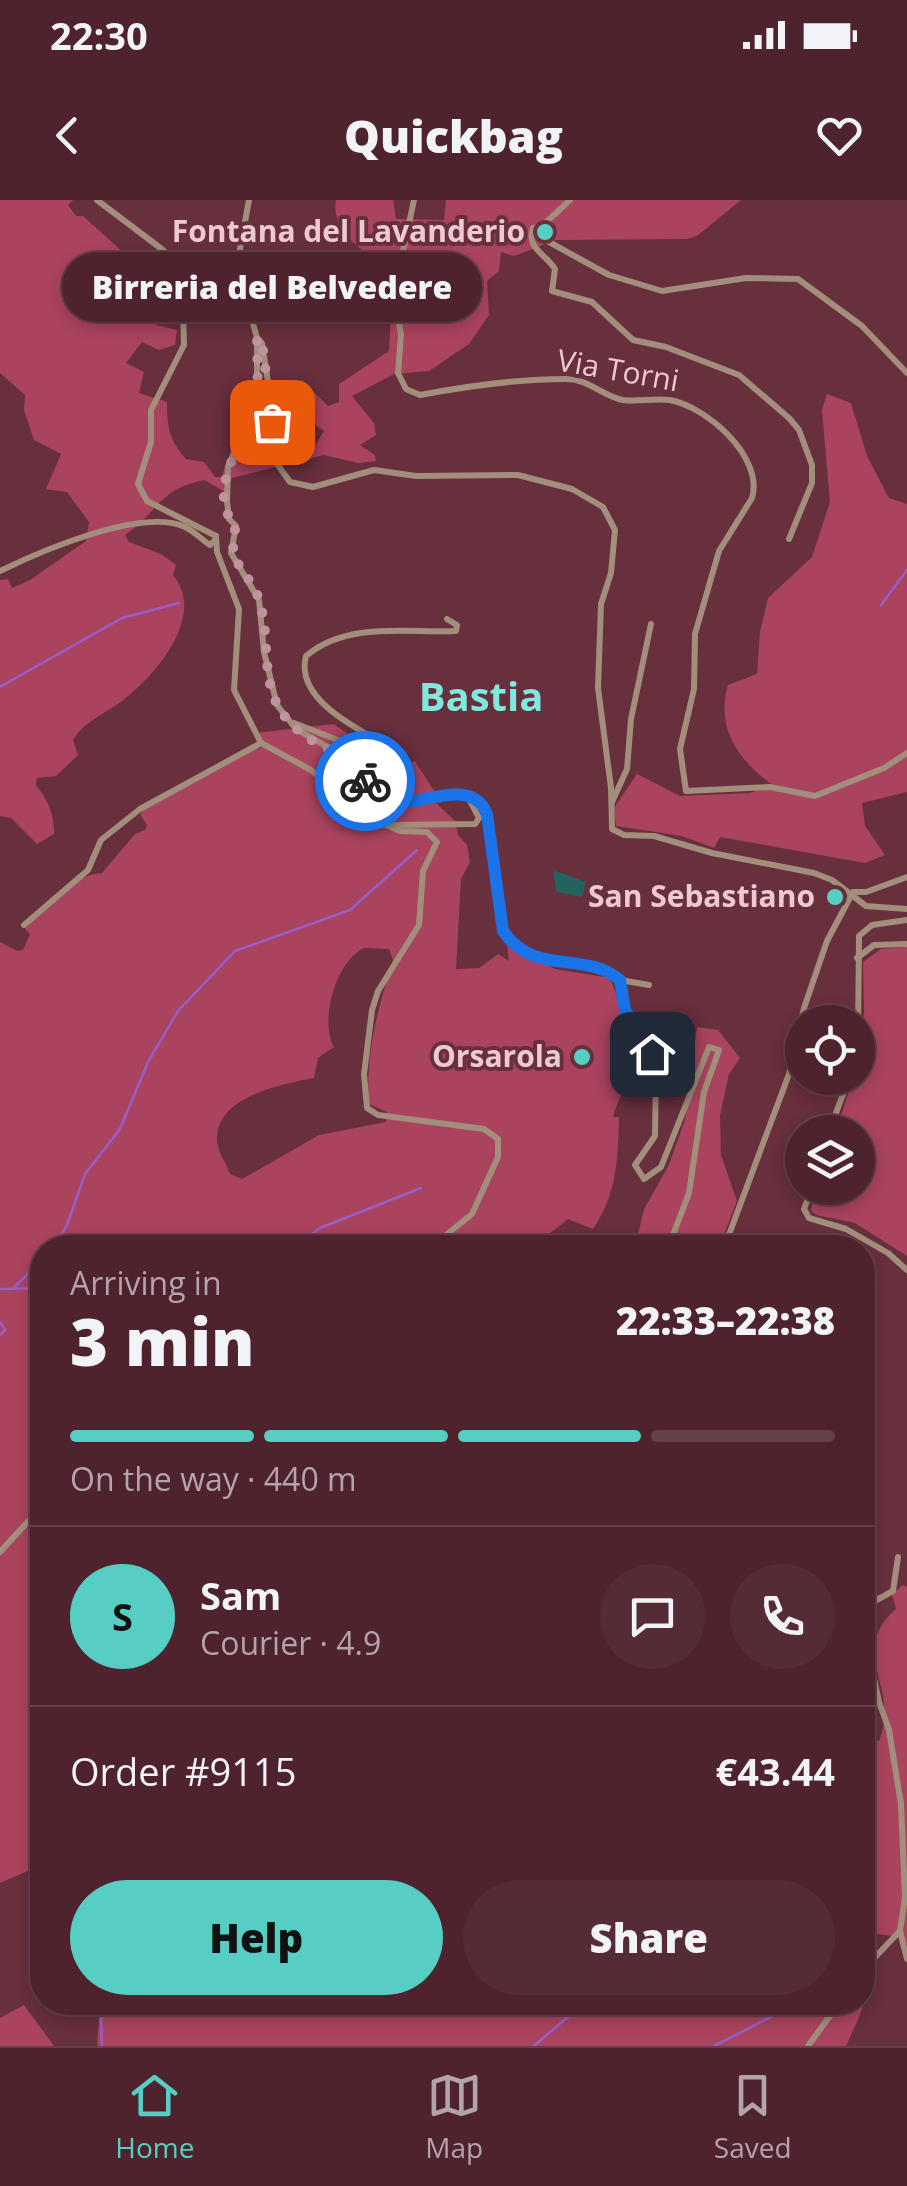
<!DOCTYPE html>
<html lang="en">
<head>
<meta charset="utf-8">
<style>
	body { margin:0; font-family:"Open Sans",sans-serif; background:#552b36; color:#f1f3f6; height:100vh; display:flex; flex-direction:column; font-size:38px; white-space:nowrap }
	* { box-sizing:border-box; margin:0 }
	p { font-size:32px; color:#b3a4aa }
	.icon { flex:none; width:55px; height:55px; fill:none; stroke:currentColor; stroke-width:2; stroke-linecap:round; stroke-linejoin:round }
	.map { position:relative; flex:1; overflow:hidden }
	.sheet { position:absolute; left:30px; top:1035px; width:845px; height:780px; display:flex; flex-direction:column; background:#4e232e; border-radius:40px; box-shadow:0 5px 15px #0003,0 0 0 2px #65404a }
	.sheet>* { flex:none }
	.buttons { position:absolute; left:785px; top:805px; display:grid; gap:20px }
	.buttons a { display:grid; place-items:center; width:90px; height:90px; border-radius:50%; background:#4e232e; box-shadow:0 5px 15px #0003,0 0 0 2px #65404a; font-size:50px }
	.pin { position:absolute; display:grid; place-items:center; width:85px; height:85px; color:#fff; margin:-42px; border-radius:20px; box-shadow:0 5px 15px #0006 }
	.courier { position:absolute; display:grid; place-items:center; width:100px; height:100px; margin:-50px; border:8px solid #1a73e8; border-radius:50%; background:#fff; color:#222; box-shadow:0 2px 12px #0007 }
	.bubble { position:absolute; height:70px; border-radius:35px; background:#4e232e; box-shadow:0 5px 15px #0003,0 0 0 2px #65404a; font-size:32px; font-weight:800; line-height:70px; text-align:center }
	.head em { font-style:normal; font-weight:800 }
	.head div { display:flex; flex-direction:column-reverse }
	.head { display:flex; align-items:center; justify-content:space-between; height:170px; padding:0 40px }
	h1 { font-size:65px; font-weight:800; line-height:75px }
	.bar { display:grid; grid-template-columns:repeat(4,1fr); gap:15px 10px; align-content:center; height:120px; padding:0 40px }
	.bar i { height:12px; border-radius:8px; background:#65404a }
	.bar .active { background:#56cec3 }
	.bar p { grid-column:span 4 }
	.line { display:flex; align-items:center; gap:25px; padding:0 40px; border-top:2px solid #65404a }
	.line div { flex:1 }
	.round { display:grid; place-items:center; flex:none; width:105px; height:105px; border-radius:52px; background:#552b36 }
	.primary-button { display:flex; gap:20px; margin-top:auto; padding:20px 40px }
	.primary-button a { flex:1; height:115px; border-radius:60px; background:#56cec3; color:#111; font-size:40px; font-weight:800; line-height:115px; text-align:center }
	.primary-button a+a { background:#552b36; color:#f1f3f6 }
	.status { display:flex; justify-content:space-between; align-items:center; height:70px; padding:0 50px; background:#4e232e; direction:ltr }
	.status svg { height:28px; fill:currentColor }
	header { display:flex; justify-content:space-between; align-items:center; height:130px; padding:0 40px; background:#4e232e; font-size:45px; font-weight:800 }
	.menu { display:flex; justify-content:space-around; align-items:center; height:140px; border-top:2px solid #65404a; background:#4e232e; font-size:28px; color:#b3a4aa }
	.menu a { display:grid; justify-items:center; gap:5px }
	.menu .active { color:#56cec3 }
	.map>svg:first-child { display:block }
</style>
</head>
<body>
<div class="status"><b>22:30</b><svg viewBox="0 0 49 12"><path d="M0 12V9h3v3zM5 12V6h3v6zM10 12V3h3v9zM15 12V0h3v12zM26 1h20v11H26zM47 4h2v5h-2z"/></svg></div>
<header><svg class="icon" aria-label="back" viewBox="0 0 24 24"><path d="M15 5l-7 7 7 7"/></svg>Quickbag<svg class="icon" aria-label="heart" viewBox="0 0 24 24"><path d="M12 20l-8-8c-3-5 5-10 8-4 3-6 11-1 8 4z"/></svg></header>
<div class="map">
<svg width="907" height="1846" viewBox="0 0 907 1846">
	<rect width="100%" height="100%" fill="#682f3d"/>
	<!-- green -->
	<g fill="#aa435e" fill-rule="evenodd">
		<path d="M0,0H73L68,5L76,16H83L135,63L154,102L156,125L177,130L175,145L159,150L142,142L126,163L144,172L139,193L167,202C167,227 169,240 186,259L204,262L215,277H222L227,259L312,251L324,231L316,225L294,184L302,180L328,206L339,202V184L389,151L393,70C368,55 330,34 336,0H393L396,19L444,20L446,0H741L697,36L687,39L556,40L514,56L501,52L499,71L487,81L489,115L469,144L429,171L394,174L352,196L374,223L376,235L360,245L375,255L376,261L358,263L324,255L228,279V294L205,280C159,288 159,312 125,335L129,342L161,354L176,365L173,375C207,416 156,475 122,501C106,513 89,519 77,534L73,540L78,555L56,576L37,578L36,585C48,601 54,613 54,634L37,644L11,618L0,616V380L8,379L12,388L30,380L86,341L89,322L67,292L46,289L61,254L34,240L24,210L25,195L0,173Z"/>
		<path d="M827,194L851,203L867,256L889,298L907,304V592L862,603L865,626L885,655L865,663L720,637L714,648L682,636L616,626L614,608L637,574L680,596L750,593L773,585C739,562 715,527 728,485L757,474L760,432L768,398L812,357L830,302L822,210Z"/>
		<path d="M334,524L396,569L415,561L434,591L436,603L455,621L458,635L467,645L470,662L461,679L456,769L479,768L498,754L509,761L507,744L555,769L610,778L629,827L655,862L653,868C630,874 619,895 613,917H619C618,959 617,994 593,1029L568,1019L531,1048H42V1222L33,1238L42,1245V1665L0,1683V742L17,751L23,750L30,734L25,729C41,704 72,675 102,673L135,634L145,630L147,625L140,614L145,609L249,550L262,548L255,533ZM364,748L389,749L393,760C378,809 365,853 369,904L387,912L386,922L319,935L242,979L230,974C226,962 216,951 217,937C219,896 282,884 314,878L318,858L334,847C319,821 336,761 364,748Z"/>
		<polygon points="907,747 907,1056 855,1023 816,1015 811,1010 816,988 858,988 858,932 836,932 853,878 858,878 864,811 863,762 881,749"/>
		<polygon points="697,827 718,830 740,858 729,874 720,915 721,955 737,1001 719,1047 635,1047 644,1009 668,967 685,920"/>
		<path d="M903,1385L907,1387V1745L902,1737L877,1734L864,1751C878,1783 859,1817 846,1846H97L99,1819L105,1803L862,1802L863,1542L879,1541C901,1491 847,1450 896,1409L892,1394Z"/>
		<polygon points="24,1805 54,1846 0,1846 0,1818"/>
	</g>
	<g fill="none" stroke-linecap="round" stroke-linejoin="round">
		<!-- stream -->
		<g stroke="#985eca" stroke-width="2.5">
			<polyline points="881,405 907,370"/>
			<polyline points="0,487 122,418 179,403"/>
			<polyline points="54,1048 67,1025 85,974 120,929 148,862 178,811 235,751 350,710 417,650"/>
			<polyline points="294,1048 320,1028 421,988"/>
			<polyline points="14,1087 42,1061"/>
			<polyline points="0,1089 42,1088"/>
			<polyline points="0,1122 5,1130 0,1135"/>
			<polyline points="102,1846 101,1817 108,1802"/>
			<polyline points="534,1846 585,1802"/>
			<polyline points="714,1846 800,1802"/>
		</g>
	</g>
	<!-- building -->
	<polygon fill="#22635d" points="553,670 586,682 582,697 556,692"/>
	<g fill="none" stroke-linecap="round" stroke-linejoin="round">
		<!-- street -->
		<g stroke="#a28e7a" stroke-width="6">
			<polyline points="97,0 163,50 182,73 184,145 151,210 151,242 138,284 147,301 216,336"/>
			<path d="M249,0L237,66L257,138V197L228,267L227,301L229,319L236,326L231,353L259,400L264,452L277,505L296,529L354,562L368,586L390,603C414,606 436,592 459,594C512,597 480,713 513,743C544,772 587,754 620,780L625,810L656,867L655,936L635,965L644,979L661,967L709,847L719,850L704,892L689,993L668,1048"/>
			<path d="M414,0L397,80L396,105L401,135L398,173L406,189L420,195C468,186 518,179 566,179C589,179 602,196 623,200C638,202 654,198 670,200C707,207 764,257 752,298L719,351L695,434L694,489L680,549L686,591L770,587L815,596L884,568L907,553"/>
			<polyline points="570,0 541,27 540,37 609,75 662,91 746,78 798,79 862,126 907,173"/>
			<path d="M541,27L533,28C526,49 546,54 555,69L552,91L592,102L633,140L666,147L739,175L789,218L799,230L812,265V283L789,339"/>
			<polyline points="182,73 237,66"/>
			<polyline points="258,139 262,143 271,201 275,261 290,282 313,287 374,270 416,276 518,275 572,289 603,307 615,330 611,373 601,404 598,488 611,588 612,629 624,635 654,636 712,653 814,673 832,680 866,706 907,709"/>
			<polyline points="216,336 217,352 239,409 234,490 261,543 311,570 365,616 400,631 427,632 437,642 423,671 419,725 378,791 372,810 364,874 367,908 378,915 484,929 498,939 498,957 472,1014 430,1048"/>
			<path d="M0,371C41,351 142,307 185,327C194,331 202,340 210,345L214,341"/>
			<path d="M294,523L397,563L400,556L393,549C362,531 294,501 306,456C347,421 408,433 456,431L457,425L447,419"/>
			<polyline points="612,602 627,569 631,519 651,424"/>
			<polyline points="393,625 475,624 479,618 468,597"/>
			<polyline points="24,725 88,670 101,640 140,609 261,543"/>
			<polyline points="857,758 874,745 907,744"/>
			<polyline points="620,780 649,785"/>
			<polyline points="858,839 859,736 872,725 907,720"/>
			<polyline points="829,932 849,878"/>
			<polyline points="812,988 804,1009 809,1018 846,1029 888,1053 907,1070"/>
			<polyline points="724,1048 789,874 804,808 827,741 853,692 866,692 907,677"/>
			<polyline points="0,1352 34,1315 42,1299"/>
			<polyline points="862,1408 893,1391 898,1357"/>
			<polyline points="862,1420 879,1502 889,1530 901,1604 905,1697 900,1731 907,1759"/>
			<polyline points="862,1771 899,1732"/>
			<polyline points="808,1846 840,1802"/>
		</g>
	</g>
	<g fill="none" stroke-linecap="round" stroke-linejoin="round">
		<!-- done -->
		<path stroke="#bf949d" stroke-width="10" stroke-dasharray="0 18" d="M272,222L262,142L257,138C257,159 259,181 256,201C249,238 202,290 236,326C224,366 251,370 260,403C273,450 255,495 299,531C322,551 350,552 365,581"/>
		<!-- route -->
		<path stroke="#1a73e8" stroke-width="12" d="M365,581L390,603C420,607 471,575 487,614L503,731C536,778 582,749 620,780L625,810L652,854"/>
	</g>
	<!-- markers -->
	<g fill="#56cec3" stroke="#682f3d" stroke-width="4">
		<circle cx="545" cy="32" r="10"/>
		<circle cx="835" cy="697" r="10"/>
		<circle cx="582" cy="857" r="10"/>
	</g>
	<g text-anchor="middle" stroke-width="8" stroke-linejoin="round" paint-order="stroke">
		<!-- poi labels -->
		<g font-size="30" font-weight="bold" fill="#eecad0" stroke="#682f3d" text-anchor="end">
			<text x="525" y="42">Fontana del Lavanderio</text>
			<text x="815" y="707">San Sebastiano</text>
			<text x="562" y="867">Orsarola</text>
		</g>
		<!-- street labels -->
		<g font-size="30" fill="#eecad0" stroke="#682f3d">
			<text transform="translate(618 171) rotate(10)" y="10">Via Torni</text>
		</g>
		<!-- district labels -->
		<g font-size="40" font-weight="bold" fill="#7fe9de" stroke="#682f3d">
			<text x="481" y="511">Bastia</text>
		</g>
	</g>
</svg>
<div class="buttons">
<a><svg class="icon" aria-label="locate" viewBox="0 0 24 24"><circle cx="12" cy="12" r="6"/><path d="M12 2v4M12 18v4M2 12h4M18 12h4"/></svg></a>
<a><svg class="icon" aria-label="layers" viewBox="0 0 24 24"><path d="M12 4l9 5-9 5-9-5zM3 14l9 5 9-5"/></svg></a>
</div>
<div class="pin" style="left:272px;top:222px;background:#ea580c"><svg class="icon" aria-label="bag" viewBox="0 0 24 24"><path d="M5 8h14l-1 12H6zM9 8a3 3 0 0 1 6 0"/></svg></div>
<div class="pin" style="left:652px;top:854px;background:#1f2937"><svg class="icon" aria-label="home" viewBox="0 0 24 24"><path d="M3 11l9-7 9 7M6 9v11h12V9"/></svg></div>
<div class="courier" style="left:365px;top:581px"><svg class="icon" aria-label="bike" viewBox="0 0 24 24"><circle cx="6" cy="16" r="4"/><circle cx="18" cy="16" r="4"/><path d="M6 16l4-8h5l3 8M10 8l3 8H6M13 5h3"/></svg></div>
<div class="bubble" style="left:62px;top:52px;width:420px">Birreria del Belvedere</div>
<section class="sheet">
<div class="head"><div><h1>3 min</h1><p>Arriving in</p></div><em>22:33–22:38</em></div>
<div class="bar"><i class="active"></i><i class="active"></i><i class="active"></i><i></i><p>On the way · 440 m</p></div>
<div class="line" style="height:180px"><b class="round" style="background:#56cec3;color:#111">S</b><div><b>Sam</b><p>Courier · 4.9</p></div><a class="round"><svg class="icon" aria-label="chat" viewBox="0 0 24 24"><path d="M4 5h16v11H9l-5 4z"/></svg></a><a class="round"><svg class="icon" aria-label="phone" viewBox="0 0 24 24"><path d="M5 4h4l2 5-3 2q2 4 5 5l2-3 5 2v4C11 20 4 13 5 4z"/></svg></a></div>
<div class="line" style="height:130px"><div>Order #9115</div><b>€43.44</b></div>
<div class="primary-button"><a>Help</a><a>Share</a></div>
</section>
</div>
<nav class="menu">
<a class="active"><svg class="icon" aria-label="home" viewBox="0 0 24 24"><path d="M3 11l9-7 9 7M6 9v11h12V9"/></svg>Home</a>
<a><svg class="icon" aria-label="map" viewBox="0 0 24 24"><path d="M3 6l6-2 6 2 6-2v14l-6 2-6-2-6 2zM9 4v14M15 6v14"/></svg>Map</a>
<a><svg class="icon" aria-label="saved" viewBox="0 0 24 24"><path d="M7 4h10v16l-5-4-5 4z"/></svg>Saved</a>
</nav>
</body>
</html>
